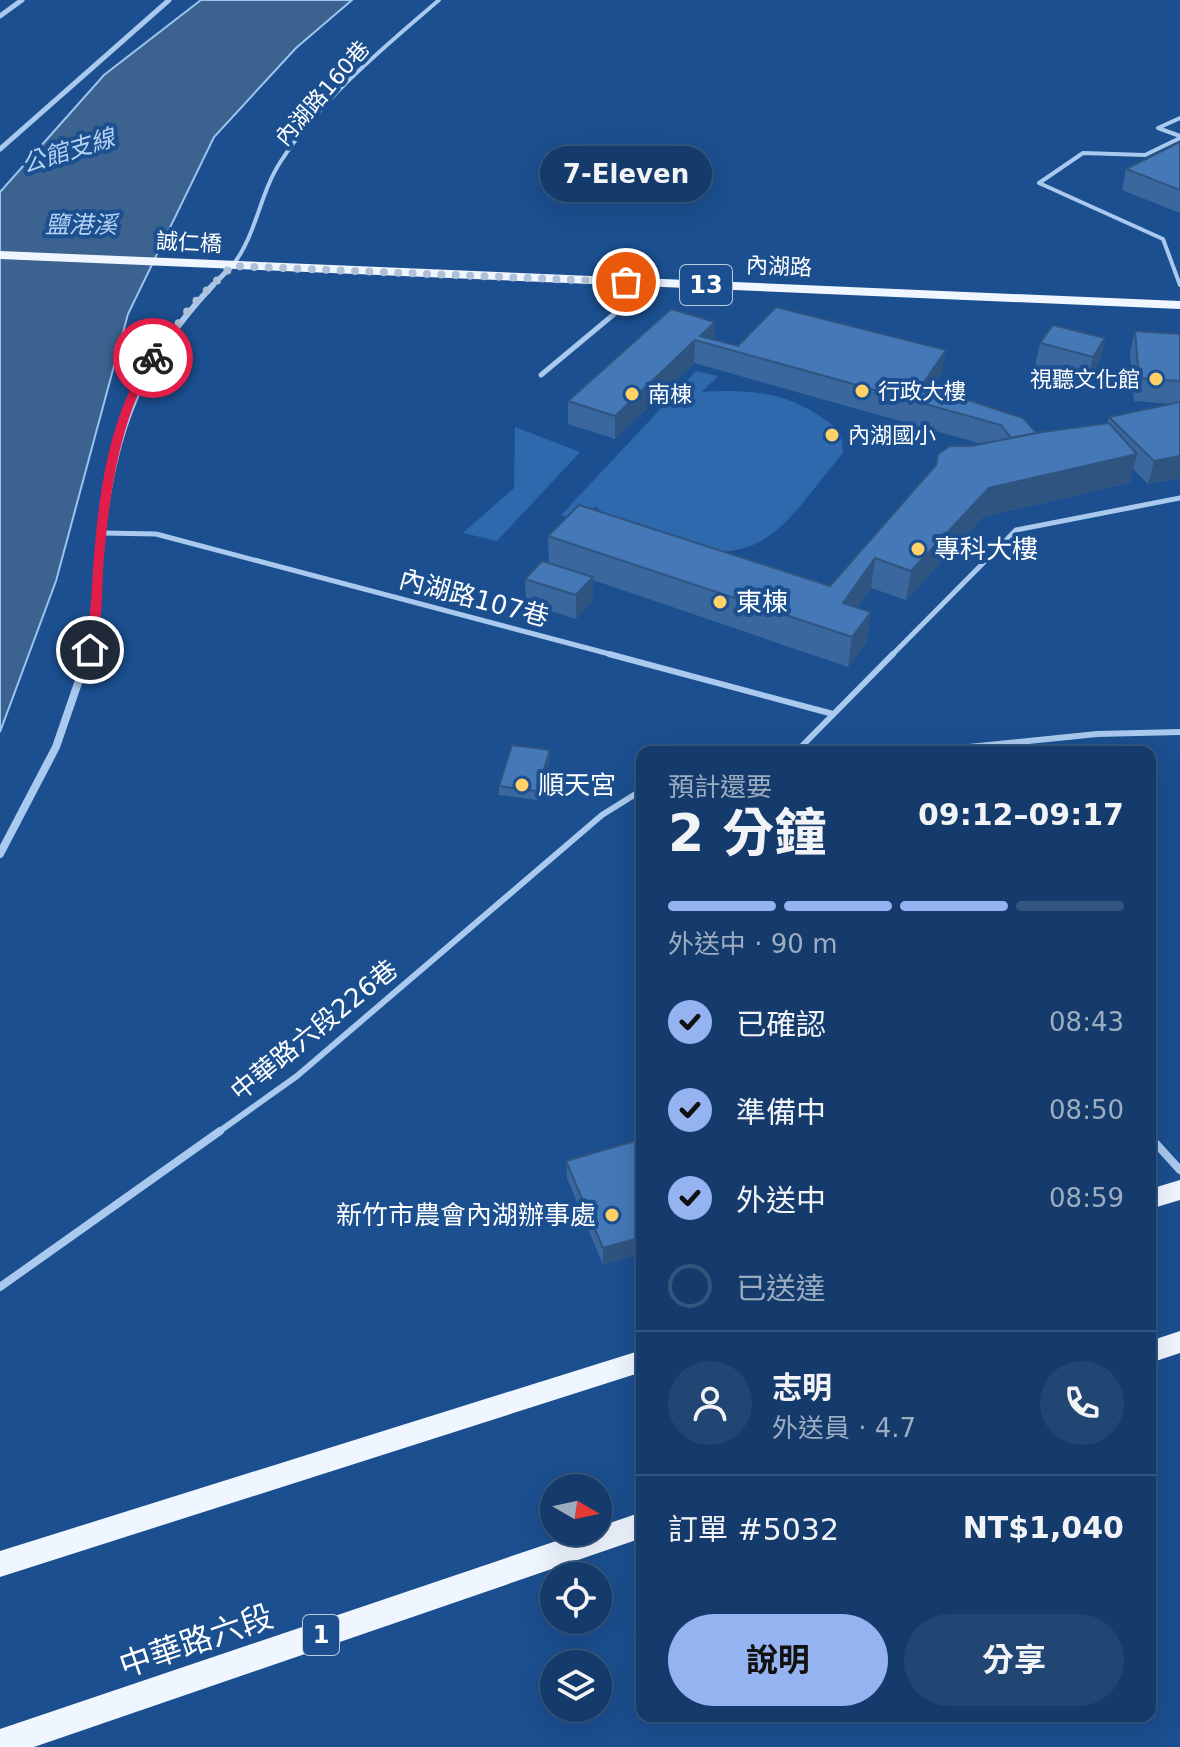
<!DOCTYPE html>
<html lang="zh-TW">
<head>
<meta charset="utf-8">
<style>
	body { margin:0; font-family:"DejaVu Sans","Noto Sans TC",sans-serif; background:#214673; color:#f1f3f6; height:100vh; display:flex; flex-direction:column; font-size:30px; white-space:nowrap }
	* { box-sizing:border-box; margin:0 }
	p { font-size:26px; color:#9dadc1 }
	.icon { flex:none; width:44px; height:44px; fill:none; stroke:currentColor; stroke-width:2; stroke-linecap:round; stroke-linejoin:round }
	.map { position:relative; flex:1; overflow:hidden }
	.details { position:absolute; left:636px; top:746px; width:520px; height:976px; display:flex; flex-direction:column; background:#143b6b; border-radius:16px; box-shadow:0 8px 32px #0002,0 0 0 2px #33557e }
	.details>* { flex:none }
	.needle { width:52px; rotate:99deg }
	.controls { position:absolute; left:540px; top:1474px; display:grid; gap:16px }
	.controls a { display:grid; place-items:center; width:72px; height:72px; border-radius:50%; background:#143b6b; box-shadow:0 8px 32px #0002,0 0 0 2px #33557e; font-size:40px }
	.pin { position:absolute; display:grid; place-items:center; width:68px; height:68px; color:#fff; margin:-34px; border:4px solid #fff; border-radius:50%; box-shadow:0 2px 8px #0007 }
	.courier { position:absolute; display:grid; place-items:center; width:80px; height:80px; margin:-40px; border:6px solid #e11d48; border-radius:50%; background:#fff; color:#222; box-shadow:0 2px 10px #0007 }
	.bubble { position:absolute; height:56px; border-radius:28px; background:#143b6b; box-shadow:0 8px 32px #0002,0 0 0 2px #33557e; font-size:26px; font-weight:700; line-height:56px; text-align:center }
	.headline em { font-style:normal; font-weight:700 }
	.headline div { display:flex; flex-direction:column-reverse }
	.headline { display:flex; align-items:center; justify-content:space-between; height:136px; padding:0 32px }
	h1 { font-size:52px; font-weight:700; line-height:60px }
	.bar { display:grid; grid-template-columns:repeat(4,1fr); gap:12px 8px; align-content:center; height:96px; padding:0 32px }
	.bar i { height:10px; border-radius:6px; background:#33557e }
	.bar .current { background:#95b2f1 }
	.bar p { grid-column:span 4 }
	.line { display:flex; align-items:center; gap:20px; padding:0 32px; border-top:2px solid #33557e }
	.line div { flex:1 }
	.round { display:grid; place-items:center; flex:none; width:84px; height:84px; border-radius:42px; background:#214673 }
	ol { padding:0 32px; list-style:none }
	li { display:flex; align-items:center; gap:24px; height:88px }
	li p { margin-inline-start:auto }
	li .icon { padding:8px; border-radius:50%; background:#95b2f1; color:#111; stroke-width:4 }
	li:last-child { color:#9dadc1 }
	li i { width:44px; height:44px; border:4px solid #33557e; border-radius:50% }
	.button { display:flex; gap:16px; margin-top:auto; padding:16px 32px }
	.button a { flex:1; height:92px; border-radius:48px; background:#95b2f1; color:#111; font-size:32px; font-weight:700; line-height:92px; text-align:center }
	.button a+a { background:#214673; color:#f1f3f6 }
	.map>svg:first-child { display:block }
</style>
</head>
<body>
<div class="map">
<svg width="1180" height="1747" viewBox="0 0 1180 1747">
	<rect width="100%" height="100%" fill="#1b4f8f"/>
	<!-- green -->
	<g fill="#2e69ad">
		<path d="M696,371L718,376L702,392C759,388 796,394 841,432L843,453C784,522 770,569 669,546C627,536 625,540 596,506L582,522L561,515Z"/>
		<polygon points="515,427 580,452 497,541 463,533 514,488"/>
	</g>
	<!-- water -->
	<polygon fill="#3c6290" stroke="#9cc4f0" stroke-width="2" points="201,0 352,0 296,48 214,137 128,314 56,581 0,732 0,192 104,75"/>
	<g fill="none" stroke-linecap="round" stroke-linejoin="round">
		<!-- service-far3 -->
		<g stroke="#a9c9ee" stroke-width="4">
			<polyline points="1180,118 1158,128 1180,136"/>
			<polyline points="1180,138 1145,155 1083,153 1039,183 1163,239 1180,285"/>
			<path d="M232,266C257,235 259,194 281,161C322,98 382,49 439,0"/>
			<polyline points="626,287 626,282"/>
		</g>
		<!-- service-far2 -->
		<g stroke="#a9c9ee" stroke-width="5">
			<polyline points="541,375 625,305 626,285"/>
			<polyline points="103,533 156,534 617,656"/>
			<polyline points="891,656 1016,530 1180,498"/>
		</g>
		<!-- service-far1 -->
		<g stroke="#a9c9ee" stroke-width="6">
			<polyline points="609,654 833,714"/>
			<polyline points="796,752 893,654"/>
			<polyline points="919,752 1097,734 1180,732"/>
			<polyline points="217,1133 297,1076 602,815 642,790"/>
		</g>
		<!-- service -->
		<g stroke="#a9c9ee" stroke-width="8">
			<polyline points="1150,1137 1180,1170"/>
			<polyline points="0,1287 220,1131"/>
		</g>
		<!-- minor-far2 -->
		<g stroke="#a9c9ee" stroke-width="5">
			<polyline points="0,16 22,0"/>
			<polyline points="0,149 169,0"/>
			<polyline points="211,287 232,266"/>
		</g>
		<!-- minor-far1 -->
		<path stroke="#a9c9ee" stroke-width="6" d="M88,656C96,624 95,593 99,560C112,443 130,373 213,285"/>
		<!-- minor -->
		<polyline stroke="#a9c9ee" stroke-width="8" points="0,854 56,747 88,654"/>
		<!-- primary -->
		<g fill="#f0f6ff" fill-rule="evenodd">
			<polygon points="0,251 1180,301 1180,309 0,259"/>
			<polygon points="1180,1180 1180,1200 1150,1209 1150,1189"/>
			<polygon points="1180,1331 1180,1353 1150,1363 1150,1341"/>
			<polygon points="642,1350 642,1372 0,1577 0,1551"/>
			<polygon points="642,1512 642,1538 34,1747 0,1747 0,1729 583,1532 598,1532 598,1527"/>
		</g>
	</g>
	<!-- wall -->
	<g fill="#3a679d">
		<polygon points="1180,142 1180,213 1122,190 1126,169"/>
		<polygon points="715,322 714,340 738,346 942,373 932,389 1037,433 1107,424 1109,417 1172,404 1134,401 1130,353 1135,331 1180,334 1180,478 1148,484 1133,469 1130,483 983,517 906,600 871,588 857,608 867,642 848,667 593,580 593,601 576,619 526,603 525,579 549,563 548,536 830,586 971,446 982,444 694,363 615,439 568,424 568,401"/>
		<polygon points="1105,338 1100,361 1088,379 1035,366 1040,343"/>
		<polygon points="550,750 550,759 537,800 499,795 499,786"/>
		<polygon points="642,1139 642,1253 603,1265 567,1178 566,1161"/>
	</g>
	<!-- shaded-wall -->
	<g fill="#305480">
		<polygon points="715,322 714,344 700,336"/>
		<polygon points="1105,338 1100,361 1088,379 1093,357"/>
		<polygon points="695,340 694,363 615,439 615,416"/>
		<polygon points="946,350 942,373 922,403 922,385"/>
		<polygon points="1137,454 1130,483 983,517 906,600 911,571 989,488"/>
		<polygon points="1180,456 1180,478 1148,484 1154,461"/>
		<polygon points="875,558 871,588 840,633 843,603"/>
		<polygon points="593,577 593,601 576,619 576,595"/>
		<polygon points="871,612 867,642 848,667 852,637"/>
		<polygon points="550,750 550,759 537,800 537,791"/>
		<polygon points="642,1237 642,1253 603,1265 603,1248"/>
	</g>
	<!-- building -->
	<g fill="#4478b7" stroke="#305480" stroke-width="2">
		<polygon points="1180,142 1180,190 1126,169"/>
		<polygon points="776,307 946,350 922,385 1023,418 1037,433 1011,438 1001,425 695,340 615,416 568,401 671,309 715,322 700,336 738,346"/>
		<polygon points="1053,325 1105,338 1093,357 1040,343"/>
		<polygon points="1135,331 1180,334 1180,381 1139,378"/>
		<polygon points="1180,402 1180,456 1154,461 1109,417"/>
		<polygon points="1109,423 1137,454 989,488 911,571 875,558 843,603 871,612 852,637 548,536 579,505 830,586 936,465 938,454 950,446 971,446 1042,432"/>
		<polygon points="542,561 593,577 576,595 525,579"/>
		<polygon points="512,745 550,750 537,791 499,786"/>
		<polygon points="642,1139 642,1237 603,1248 566,1161"/>
	</g>
	<!-- route -->
	<path fill="#e11d48" d="M150,356L158,358C119,413 108,504 103,570C102,597 102,623 95,650L90,653L84,650C91,623 91,597 93,570C98,499 108,414 150,356Z"/>
	<g fill="none" stroke-linecap="round" stroke-linejoin="round">
		<!-- done -->
		<polyline stroke="#afc1d8" stroke-width="8" stroke-dasharray="0 14.4" points="153,358 192,305 232,266 626,282"/>
	</g>
	<!-- markers -->
	<g fill="#ffd166" stroke="#1b4f8f" stroke-width="3">
		<circle cx="1156" cy="379" r="8"/>
		<circle cx="862" cy="391" r="8"/>
		<circle cx="632" cy="394" r="8"/>
		<circle cx="832" cy="435" r="8"/>
		<circle cx="918" cy="549" r="8"/>
		<circle cx="720" cy="602" r="8"/>
		<circle cx="522" cy="785" r="8"/>
		<circle cx="612" cy="1215" r="8"/>
	</g>
	<g text-anchor="middle" stroke-width="8" stroke-linejoin="round" paint-order="stroke">
		<!-- far-street labels -->
		<g font-size="22" fill="#fff" stroke="#1b4f8f">
			<text transform="translate(322 93) rotate(-49)" y="8">內湖路160巷</text>
			<text transform="translate(189 242) rotate(3)" y="8">誠仁橋</text>
			<text transform="translate(779 266) rotate(2)" y="8">內湖路</text>
		</g>
		<!-- far-poi labels -->
		<g font-size="22" fill="#fff" stroke="#1b4f8f" text-anchor="start">
			<text x="1140" y="387" text-anchor="end">視聽文化館</text>
			<text x="878" y="399">行政大樓</text>
			<text x="648" y="402">南棟</text>
			<text x="848" y="443">內湖國小</text>
		</g>
		<!-- far-water labels -->
		<g font-size="24" font-style="italic" fill="#b5d3f5" stroke="#1b4f8f">
			<text transform="translate(68 151) rotate(-17)" y="8">公館支線</text>
			<text x="81" y="233">鹽港溪</text>
		</g>
		<!-- shield labels -->
		<g fill="#1b4f8f" stroke="#bbcadd" stroke-width="2">
			<rect x="680" y="265" width="52" height="40" rx="6"/>
			<rect x="303" y="1615" width="36" height="40" rx="6"/>
		</g>
		<g font-size="24" font-weight="bold" fill="#fff">
			<text x="706" y="293">13</text>
			<text x="321" y="1643">1</text>
		</g>
		<!-- poi labels -->
		<g font-size="26" fill="#fff" stroke="#1b4f8f" text-anchor="start">
			<text x="934" y="558">專科大樓</text>
			<text x="736" y="611">東棟</text>
			<text x="538" y="794">順天宮</text>
			<text x="596" y="1224" text-anchor="end">新竹市農會內湖辦事處</text>
		</g>
		<!-- street labels -->
		<g font-size="26" fill="#fff" stroke="#1b4f8f">
			<text transform="translate(474 598) rotate(15)" y="9">內湖路107巷</text>
			<text transform="translate(314 1030) rotate(-39)" y="9">中華路六段226巷</text>
		</g>
		<!-- near-street labels -->
		<g font-size="32" fill="#fff" stroke="#1b4f8f">
			<text transform="translate(196 1641) rotate(-19)" y="11">中華路六段</text>
		</g>
	</g>
</svg>
<div class="controls">
<a><svg class="needle" viewBox="-14 -14 28 28"><path d="M0-13l5 13h-10z" fill="#e53935"/><path d="M0 13l5-13h-10z" fill="#9dadc1"/></svg></a>
<a><svg class="icon" aria-label="locate" viewBox="0 0 24 24"><circle cx="12" cy="12" r="6"/><path d="M12 2v4M12 18v4M2 12h4M18 12h4"/></svg></a>
<a><svg class="icon" aria-label="layers" viewBox="0 0 24 24"><path d="M12 4l9 5-9 5-9-5zM3 14l9 5 9-5"/></svg></a>
</div>
<div class="pin" style="left:626px;top:282px;background:#ea580c"><svg class="icon" aria-label="bag" viewBox="0 0 24 24"><path d="M5 8h14l-1 12H6zM9 8a3 3 0 0 1 6 0"/></svg></div>
<div class="pin" style="left:90px;top:650px;background:#1f2937"><svg class="icon" aria-label="home" viewBox="0 0 24 24"><path d="M3 11l9-7 9 7M6 9v11h12V9"/></svg></div>
<div class="courier" style="left:153px;top:358px"><svg class="icon" aria-label="bike" viewBox="0 0 24 24"><circle cx="6" cy="16" r="4"/><circle cx="18" cy="16" r="4"/><path d="M6 16l4-8h5l3 8M10 8l3 8H6M13 5h3"/></svg></div>
<div class="bubble" style="left:540px;top:146px;width:172px">7-Eleven</div>
<section class="details">
<div class="headline"><div><h1>2 分鐘</h1><p>預計還要</p></div><em>09:12–09:17</em></div>
<div class="bar"><i class="current"></i><i class="current"></i><i class="current"></i><i></i><p>外送中 · 90 m</p></div>
<ol>
<li><svg class="icon" aria-label="check" viewBox="0 0 24 24"><path d="M5 12l5 5 9-10"/></svg>已確認<p>08:43</p></li>
<li><svg class="icon" aria-label="check" viewBox="0 0 24 24"><path d="M5 12l5 5 9-10"/></svg>準備中<p>08:50</p></li>
<li><svg class="icon" aria-label="check" viewBox="0 0 24 24"><path d="M5 12l5 5 9-10"/></svg>外送中<p>08:59</p></li>
<li><i></i>已送達</li>
</ol>
<div class="line" style="height:144px"><a class="round"><svg class="icon" aria-label="person" viewBox="0 0 24 24"><circle cx="12" cy="8" r="4"/><path d="M4 21q1-7 8-7t8 7"/></svg></a><div><b>志明</b><p>外送員 · 4.7</p></div><a class="round"><svg class="icon" aria-label="phone" viewBox="0 0 24 24"><path d="M5 4h4l2 5-3 2q2 4 5 5l2-3 5 2v4C11 20 4 13 5 4z"/></svg></a></div>
<div class="line" style="height:104px"><div>訂單 #5032</div><b>NT$1,040</b></div>
<div class="button"><a>說明</a><a>分享</a></div>
</section>
</div>
</body>
</html>
